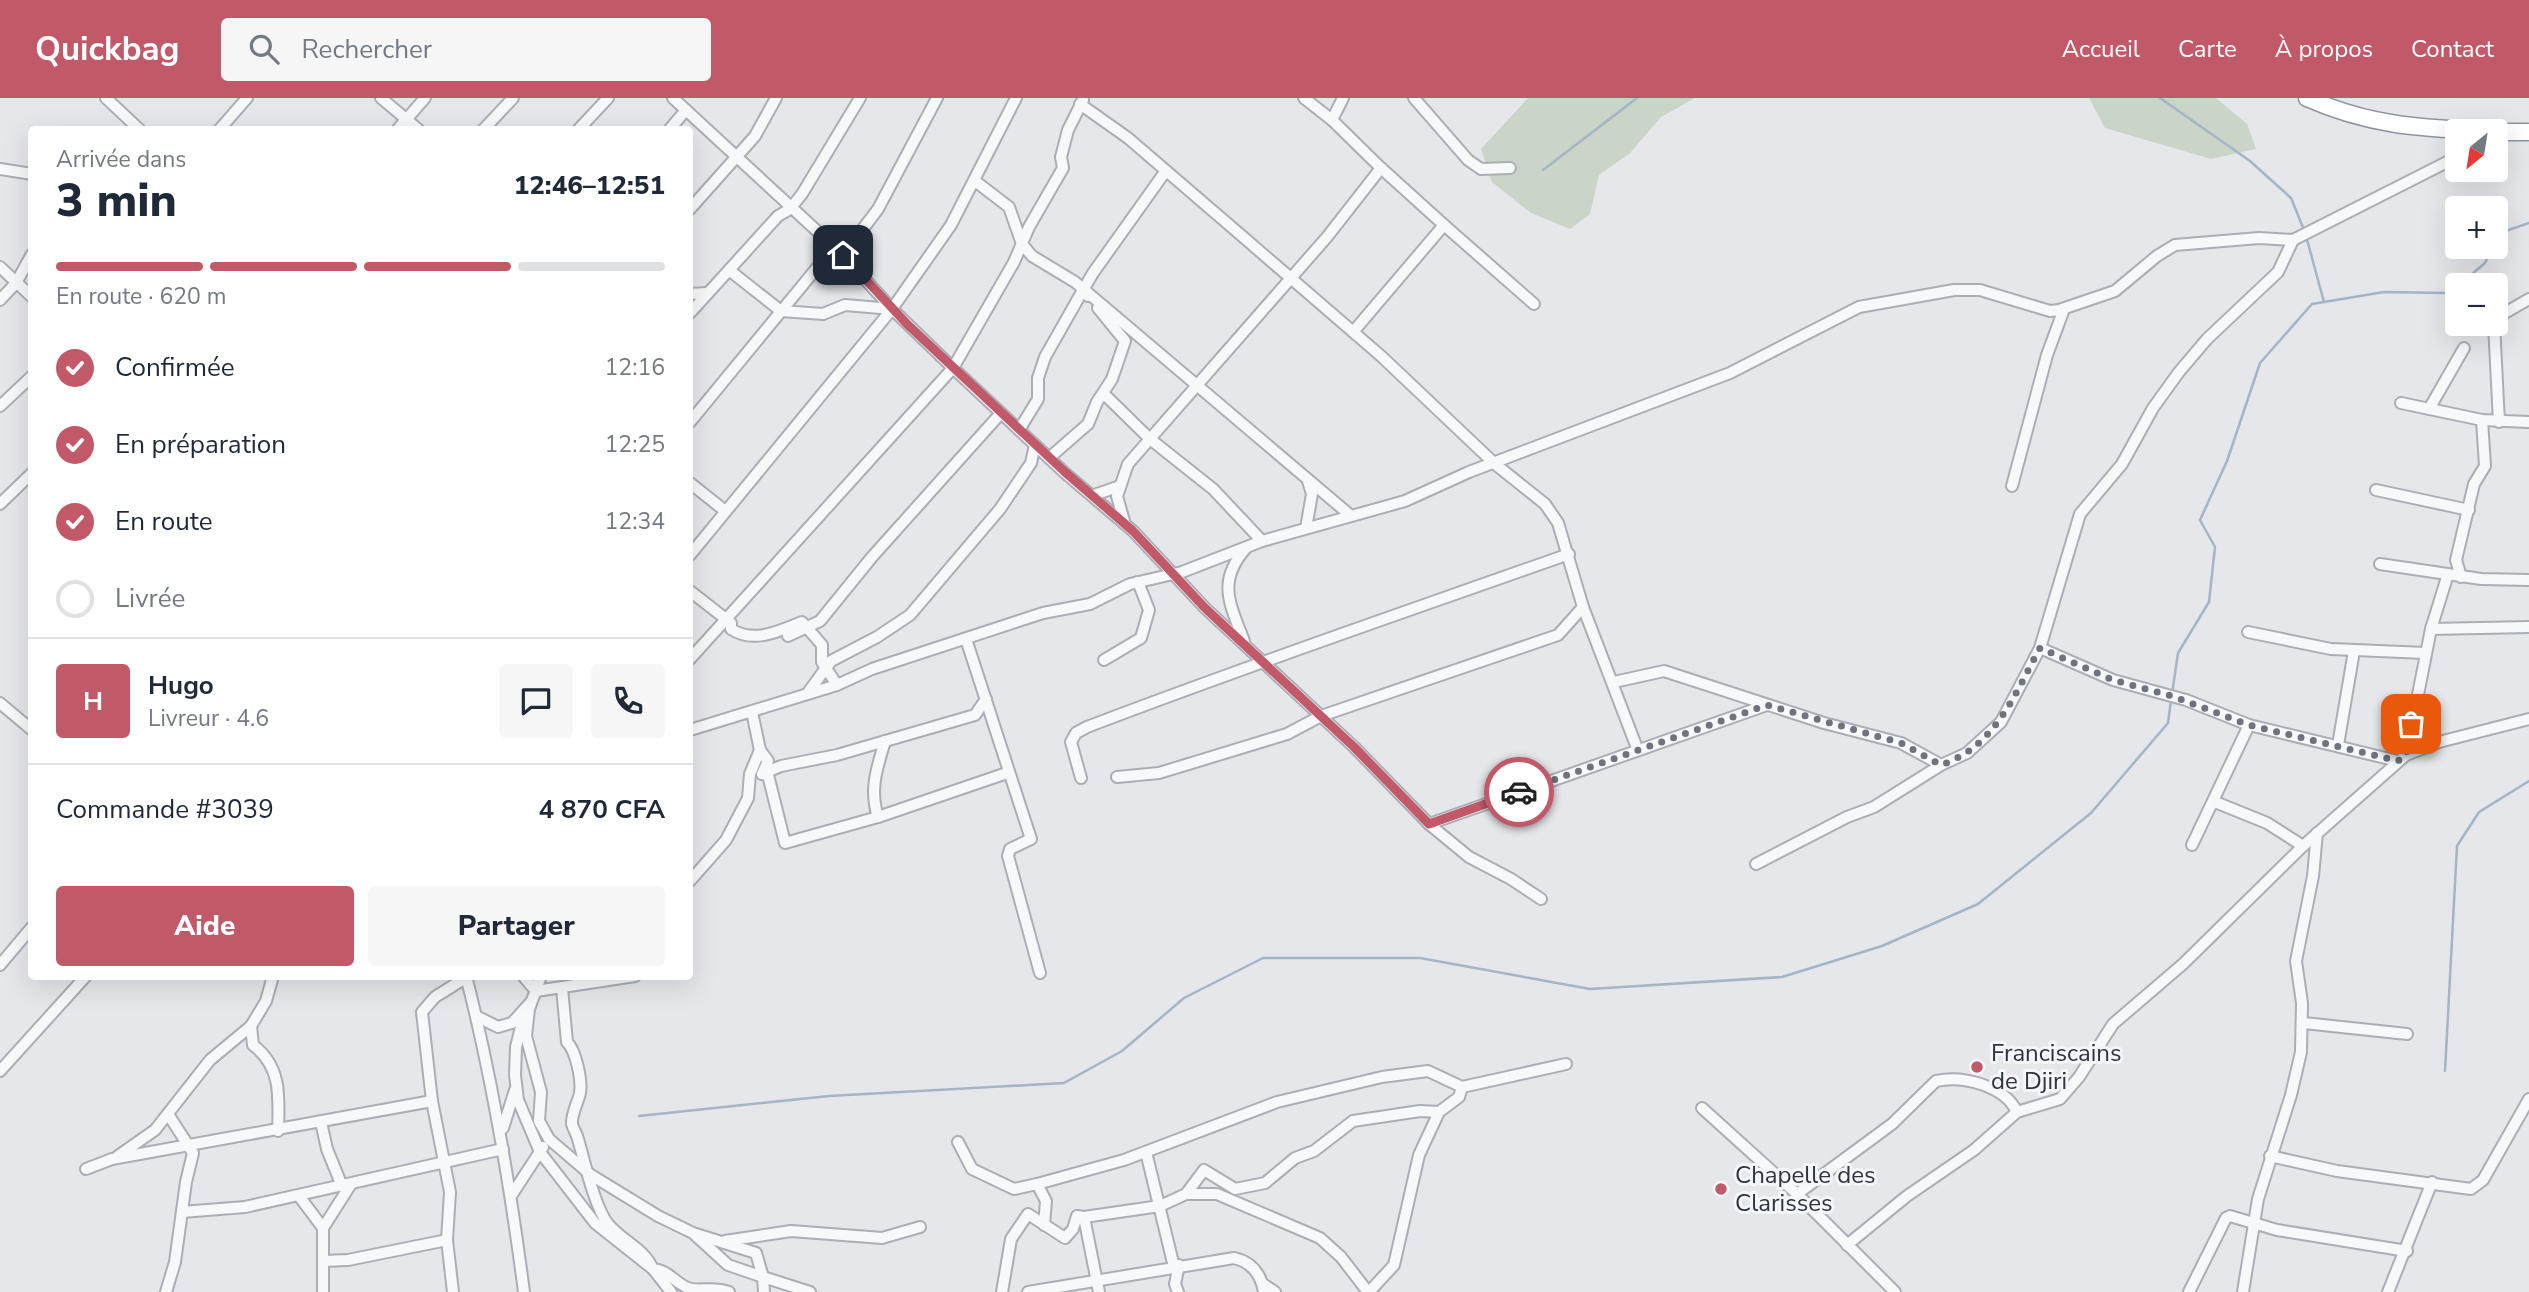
<!DOCTYPE html>
<html lang="fr">
<head>
<meta charset="utf-8">
<style>
	body { margin:0; font-family:"Nunito Sans",sans-serif; background:#f6f6f7; color:#1f2937; height:100vh; display:flex; flex-direction:column; font-size:26px; white-space:nowrap }
	* { box-sizing:border-box; margin:0 }
	p { font-size:23px; color:#747a83 }
	.icon { flex:none; width:38px; height:38px; fill:none; stroke:currentColor; stroke-width:2; stroke-linecap:round; stroke-linejoin:round }
	.map { position:relative; flex:1; overflow:hidden }
	.sheet { position:absolute; left:28px; top:28px; width:665px; height:854px; display:flex; flex-direction:column; background:#fff; border-radius:7px; box-shadow:0 7px 28px #0002 }
	.sheet>* { flex:none }
	.needle { width:46px; rotate:210deg }
	.buttons { position:absolute; left:2445px; top:21px; display:grid; gap:14px }
	.buttons a { display:grid; place-items:center; width:63px; height:63px; border-radius:7px; background:#fff; box-shadow:0 7px 28px #0002; font-size:35px }
	.pin { position:absolute; display:grid; place-items:center; width:60px; height:60px; color:#fff; margin:-30px; border-radius:14px; box-shadow:0 4px 10px #0006 }
	.courier { position:absolute; display:grid; place-items:center; width:70px; height:70px; margin:-35px; border:5px solid #c15969; border-radius:50%; background:#fff; color:#222; box-shadow:0 2px 9px #0007 }
	.headline em { font-style:normal; font-weight:800 }
	.headline div { display:flex; flex-direction:column-reverse }
	.headline { display:flex; align-items:center; justify-content:space-between; height:119px; padding:0 28px }
	h1 { font-size:46px; font-weight:800; line-height:52px }
	.bar { display:grid; grid-template-columns:repeat(4,1fr); gap:10px 7px; align-content:center; height:84px; padding:0 28px }
	.bar i { height:9px; border-radius:5px; background:#e0e1e3 }
	.bar .selected { background:#c15969 }
	.bar p { grid-column:span 4 }
	.line { display:flex; align-items:center; gap:18px; padding:0 28px; border-top:2px solid #e0e1e3 }
	.line div { flex:1 }
	.round { display:grid; place-items:center; flex:none; width:74px; height:74px; border-radius:7px; background:#f6f6f7 }
	ol { padding:0 28px; list-style:none }
	li { display:flex; align-items:center; gap:21px; height:77px }
	li p { margin-inline-start:auto }
	li .icon { padding:7px; border-radius:50%; background:#c15969; color:#fff; stroke-width:4 }
	li:last-child { color:#747a83 }
	li i { width:38px; height:38px; border:4px solid #e0e1e3; border-radius:50% }
	.action { display:flex; gap:14px; margin-top:auto; padding:14px 28px }
	.action a { flex:1; height:80px; border-radius:7px; background:#c15969; color:#fff; font-size:28px; font-weight:800; line-height:80px; text-align:center }
	.action a+a { background:#f6f6f7; color:#1f2937 }
	header { display:flex; align-items:center; gap:42px; box-sizing:border-box; height:98px; padding:0 35px; background:#c15969; color:#fff }
	header strong { font-size:33px }
	nav { display:flex; gap:38px; margin-inline-start:auto; font-size:24px }
	.search { width:490px; height:63px; background:#f6f6f7; display:flex; align-items:center; gap:18px; box-sizing:border-box; padding:0 24px; border-radius:7px; color:#747a83; font-size:26px }
	.map>svg:first-child { display:block }
</style>
</head>
<body>
<header>
<strong>Quickbag</strong>
<div class="search"><svg class="icon" aria-label="search" viewBox="0 0 24 24"><circle cx="10" cy="10" r="6"/><path d="M15 15l6 6"/></svg>Rechercher</div>
<nav><a>Accueil</a><a>Carte</a><a>À propos</a><a>Contact</a></nav>
</header>
<div class="map">
<svg width="2529" height="1194" viewBox="0 0 2529 1194">
	<rect width="100%" height="100%" fill="#e5e7eb"/>
	<!-- green -->
	<g fill="#cad4c7">
		<polygon points="1528,0 1695,0 1661,19 1630,55 1599,77 1590,116 1570,131 1531,115 1492,84 1481,51"/>
		<polygon points="2089,0 2216,0 2247,26 2256,51 2211,61 2105,30"/>
	</g>
	<g fill="none" stroke-linecap="round" stroke-linejoin="round">
		<!-- stream -->
		<g stroke="#a4b5c7" stroke-width="2.5">
			<polyline points="2160,0 2250,63 2291,100 2304,132"/>
			<polyline points="1543,72 1637,0"/>
			<polyline points="2306,138 2324,204"/>
			<polyline points="2496,143 2500,135 2529,125"/>
			<polyline points="2459,187 2485,165 2493,149"/>
			<polyline points="2172,596 2178,555 2209,504 2215,449 2200,422 2227,363 2260,265 2312,206 2384,194 2445,195 2457,188"/>
			<polyline points="2445,973 2457,748 2479,714 2529,683"/>
			<polyline points="639,1018 829,998 1064,985 1122,953 1184,900 1263,860 1420,860 1590,891 1782,879 1882,848 1978,806 2091,715 2168,625 2171,602"/>
		</g>
		<defs>
			<g id="minor">
				<polyline points="106,0 140,32"/>
				<polyline points="381,0 419,32"/>
				<polyline points="673,0 843,157 892,211 953,270 1065,375 1133,433 1205,510 1354,649 1429,726 1469,759 1511,781 1541,801"/>
				<polyline points="1304,0 1332,22"/>
				<polyline points="1414,0 1468,62 1481,71 1510,70"/>
				<polyline points="1080,6 1128,40 1242,138 1381,258 1495,366 1545,406 1558,425 1583,509 1637,650"/>
				<polyline points="219,32 247,0"/>
				<polyline points="397,32 425,0"/>
				<polyline points="483,32 513,0"/>
				<polyline points="578,32 608,0"/>
				<polyline points="669,32 686,12"/>
				<polyline points="0,71 32,76"/>
				<polyline points="975,83 1009,109 1022,146 1032,158 1075,184 1350,417"/>
				<polyline points="690,111 755,38 776,0"/>
				<polyline points="1444,127 1534,206"/>
				<polyline points="843,157 878,111 937,0"/>
				<polyline points="0,169 32,199"/>
				<polyline points="729,172 781,213 823,216 845,207 892,211"/>
				<polyline points="690,196 708,195"/>
				<polyline points="1088,198 1083,192 1093,175 1165,74"/>
				<polyline points="0,202 16,185 32,156"/>
				<polyline points="690,215 778,118 790,111 802,96 860,0"/>
				<polyline points="2496,220 2529,201"/>
				<polyline points="2494,226 2499,324"/>
				<polyline points="1353,234 1444,127 1381,70"/>
				<polyline points="1104,296 1150,341 1213,391 1262,443"/>
				<polyline points="2401,305 2482,322 2529,324"/>
				<polyline points="0,308 32,278"/>
				<polyline points="2429,311 2464,250"/>
				<polyline points="690,324 834,149"/>
				<polyline points="1019,332 1038,301 1038,280 1045,259 1083,192"/>
				<polyline points="1049,360 1088,326 1097,304 1112,281 1125,243 1098,210"/>
				<polyline points="690,385 724,412"/>
				<polyline points="2012,388 2047,257 2064,211"/>
				<polyline points="2376,392 2469,412"/>
				<polyline points="1094,397 1120,388"/>
				<polyline points="0,406 32,375"/>
				<polyline points="1124,423 1117,398 1128,366 1327,139 1381,70 1332,22 1343,0"/>
				<polyline points="1306,430 1312,396 1308,383"/>
				<polyline points="690,457 892,211 951,127 1016,0"/>
				<polyline points="2380,466 2481,481 2529,482"/>
				<polyline points="2461,479 2456,462 2474,386 2485,368 2482,322"/>
				<path d="M690,493L731,525V531C754,546 779,533 802,524L822,547V564L837,587"/>
				<polyline points="2431,531 2529,529"/>
				<polyline points="2248,534 2331,551 2426,555"/>
				<polyline points="788,538 820,523 872,459 1001,315"/>
				<polyline points="966,541 1031,741 1010,751 1008,758 1040,875"/>
				<path d="M1244,543C1230,506 1216,483 1247,449"/>
				<polyline points="2040,550 2113,582 2186,602 2249,627 2398,663"/>
				<polyline points="690,561 953,270 1014,164 1029,129 1063,70 1061,59 1068,32 1083,2"/>
				<polyline points="1104,562 1141,540 1149,512 1138,484"/>
				<polyline points="1614,584 1664,573 1824,625 1901,645 1941,667"/>
				<polyline points="807,596 831,563 877,539 910,517 1000,411 1031,365 1035,347"/>
				<polyline points="0,605 32,632"/>
				<polyline points="752,614 760,652 768,663 762,676 768,677 785,745 878,719 1007,675"/>
				<polyline points="690,632 837,587 872,571 1043,515 1090,506 1130,486 1182,474 1262,443 1405,403 1469,374 1730,275 1859,209 1954,192 1980,192 2050,213 2059,212 2115,193 2157,158 2175,147 2259,140 2293,142 2457,59"/>
				<polyline points="2338,647 2354,553"/>
				<polyline points="2406,657 2431,531 2448,476"/>
				<polyline points="762,676 781,668 837,657 975,617 986,601"/>
				<polyline points="1117,679 1159,675 1287,636 1321,618 1558,537 1583,509"/>
				<path d="M1081,680L1071,644L1076,635L1087,629C1246,568 1408,513 1569,456"/>
				<polyline points="2215,704 2267,725 2303,748"/>
				<path d="M878,719C869,691 877,670 885,643"/>
				<polyline points="1429,726 1767,607"/>
				<polyline points="2192,747 2249,627"/>
				<polyline points="1756,766 1847,719 1874,709 1941,667 1967,655 2001,624 2040,550 2080,416 2122,366 2153,310 2179,274 2207,241 2278,174 2293,142"/>
				<polyline points="690,783 726,742 748,700 750,676 760,652"/>
				<polyline points="0,867 32,829"/>
				<path d="M466,878C493,983 510,1087 524,1194"/>
				<polyline points="523,878 536,893 635,878"/>
				<polyline points="541,878 529,911 526,938 541,994 539,1023 549,1041 591,1077 658,1118 693,1135 728,1167 763,1179 764,1194"/>
				<path d="M562,890L567,944C576,953 582,982 580,995C578,1004 571,1017 572,1026C573,1031 577,1036 578,1041C584,1062 595,1110 608,1126C623,1144 643,1149 653,1171C668,1172 675,1185 688,1190C698,1194 713,1188 729,1194"/>
				<polyline points="476,918 498,929 512,925 531,904"/>
				<polyline points="523,921 516,949 515,977 518,1002 540,1054 595,1125 653,1171 671,1194"/>
				<polyline points="2304,925 2407,936"/>
				<path d="M251,928L253,947C282,969 279,999 278,1033"/>
				<polyline points="0,973 86,878"/>
				<polyline points="1702,1010 1797,1096 1895,1194"/>
				<polyline points="321,1024 327,1051 342,1088"/>
				<polyline points="503,1030 515,992"/>
				<polyline points="958,1044 972,1071 1014,1091 1037,1086 1046,1103 1044,1127"/>
				<polyline points="1146,1054 1174,1169"/>
				<polyline points="118,1058 155,1032 210,962 251,928 266,903 273,878"/>
				<polyline points="2270,1058 2337,1073 2471,1091 2483,1082 2529,1001"/>
				<polyline points="86,1071 112,1061 432,1003"/>
				<polyline points="1037,1086 1124,1062 1277,1004 1382,979 1428,973 1462,989"/>
				<polyline points="1186,1096 1217,1096 1320,1140 1341,1159 1368,1194"/>
				<path d="M1797,1096L1892,1026L1936,983C1963,977 2005,988 2017,1014"/>
				<polyline points="299,1098 323,1130"/>
				<polyline points="511,1098 543,1049"/>
				<polyline points="182,1114 245,1109 503,1051"/>
				<polyline points="696,1136 756,1155 763,1179 810,1194"/>
				<polyline points="725,1143 791,1133 882,1140 920,1129"/>
				<polyline points="1847,1147 1907,1098 1974,1052 2017,1014 2060,1001 2079,979 2113,926 2183,866 2303,748 2406,657 2439,644 2529,621"/>
				<polyline points="323,1163 348,1162 447,1142"/>
				<polyline points="1263,1186 1275,1194"/>
				<polyline points="166,1194 175,1164 186,1084 193,1055 168,1016"/>
				<polyline points="323,1194 323,1130 351,1086"/>
				<polyline points="453,1194 447,1142 450,1094 432,1003 422,914 435,899 467,879"/>
				<polyline points="1002,1194 1011,1141 1028,1116 1065,1140 1073,1131 1077,1118 1084,1119"/>
				<path d="M1028,1194L1234,1160C1252,1164 1261,1176 1264,1194"/>
				<polyline points="1099,1194 1084,1119 1160,1108 1186,1096 1204,1072 1235,1091 1265,1085 1295,1060 1314,1053 1353,1023 1420,1013 1439,1014"/>
				<polyline points="1178,1194 1175,1186 1179,1167"/>
				<polyline points="1369,1194 1394,1167 1419,1057 1439,1014 1459,999 1462,989 1566,966"/>
				<polyline points="2189,1194 2226,1120 2230,1118 2277,1132 2407,1153"/>
				<polyline points="2243,1194 2258,1101 2291,997 2301,954 2302,905 2296,863 2313,778 2317,735"/>
				<polyline points="2388,1194 2432,1084"/>
			</g>
			<g id="highway">
				<path d="M2307,0C2368,27 2418,30 2482,33"/>
				<polyline points="2496,34 2529,34"/>
			</g>
		</defs>
		<!-- minor casing -->
		<use href="#minor" stroke="#aaaeb5" stroke-width="14"/>
		<!-- highway casing -->
		<use href="#highway" stroke="#8e95a0" stroke-width="19"/>
		<!-- minor -->
		<use href="#minor" stroke="#f7f8fa" stroke-width="10"/>
		<!-- highway -->
		<use href="#highway" stroke="#fff" stroke-width="16"/>
	</g>
	<g fill="none" stroke-linecap="round" stroke-linejoin="round">
		<!-- done -->
		<path stroke="#6e737d" stroke-width="7" stroke-dasharray="0 12.6" d="M1519,694L1767,607L1901,645L1941,667C1996,648 2014,597 2040,550L2113,582L2172,598L2249,627L2398,663L2406,657L2411,626"/>
		<!-- route -->
		<polyline stroke="#c15969" stroke-width="9" points="843,157 907,226 1065,374 1133,433 1205,510 1354,649 1429,726 1519,694"/>
	</g>
	<!-- markers -->
	<g fill="#c15969" stroke="#f4f6f8" stroke-width="2.5">
		<circle cx="1977" cy="969" r="7"/>
		<circle cx="1721" cy="1091" r="7"/>
	</g>
	<g text-anchor="middle" stroke-width="6" stroke-linejoin="round" paint-order="stroke">
		<!-- poi labels -->
		<g font-size="24" fill="#2e3542" stroke="#f4f6f8" text-anchor="start">
			<text x="1991" y="963">Franciscains<tspan x="1991" dy="28">de Djiri</tspan></text>
			<text x="1735" y="1085">Chapelle des<tspan x="1735" dy="28">Clarisses</tspan></text>
		</g>
	</g>
</svg>
<div class="buttons">
<a><svg class="needle" viewBox="-14 -14 28 28"><path d="M0-13l5 13h-10z" fill="#e53935"/><path d="M0 13l5-13h-10z" fill="#747a83"/></svg></a>
<a>+</a>
<a>−</a>
</div>
<div class="pin" style="left:2411px;top:626px;background:#ea580c"><svg class="icon" aria-label="bag" viewBox="0 0 24 24"><path d="M5 8h14l-1 12H6zM9 8a3 3 0 0 1 6 0"/></svg></div>
<div class="pin" style="left:843px;top:157px;background:#1f2937"><svg class="icon" aria-label="home" viewBox="0 0 24 24"><path d="M3 11l9-7 9 7M6 9v11h12V9"/></svg></div>
<div class="courier" style="left:1519px;top:694px"><svg class="icon" aria-label="car" viewBox="0 0 24 24"><path d="M5 17H2v-5l4-1 3-4h7l3 4 3 1v5h-3M9 17h6M6 11h13"/><circle cx="7" cy="17" r="2"/><circle cx="17" cy="17" r="2"/></svg></div>
<section class="sheet">
<div class="headline"><div><h1>3 min</h1><p>Arrivée dans</p></div><em>12:46–12:51</em></div>
<div class="bar"><i class="selected"></i><i class="selected"></i><i class="selected"></i><i></i><p>En route · 620 m</p></div>
<ol>
<li><svg class="icon" aria-label="check" viewBox="0 0 24 24"><path d="M5 12l5 5 9-10"/></svg>Confirmée<p>12:16</p></li>
<li><svg class="icon" aria-label="check" viewBox="0 0 24 24"><path d="M5 12l5 5 9-10"/></svg>En préparation<p>12:25</p></li>
<li><svg class="icon" aria-label="check" viewBox="0 0 24 24"><path d="M5 12l5 5 9-10"/></svg>En route<p>12:34</p></li>
<li><i></i>Livrée</li>
</ol>
<div class="line" style="height:126px"><b class="round" style="background:#c15969;color:#fff">H</b><div><b>Hugo</b><p>Livreur · 4.6</p></div><a class="round"><svg class="icon" aria-label="chat" viewBox="0 0 24 24"><path d="M4 5h16v11H9l-5 4z"/></svg></a><a class="round"><svg class="icon" aria-label="phone" viewBox="0 0 24 24"><path d="M5 4h4l2 5-3 2q2 4 5 5l2-3 5 2v4C11 20 4 13 5 4z"/></svg></a></div>
<div class="line" style="height:91px"><div>Commande #3039</div><b>4 870 CFA</b></div>
<div class="action"><a>Aide</a><a>Partager</a></div>
</section>
</div>
</body>
</html>
